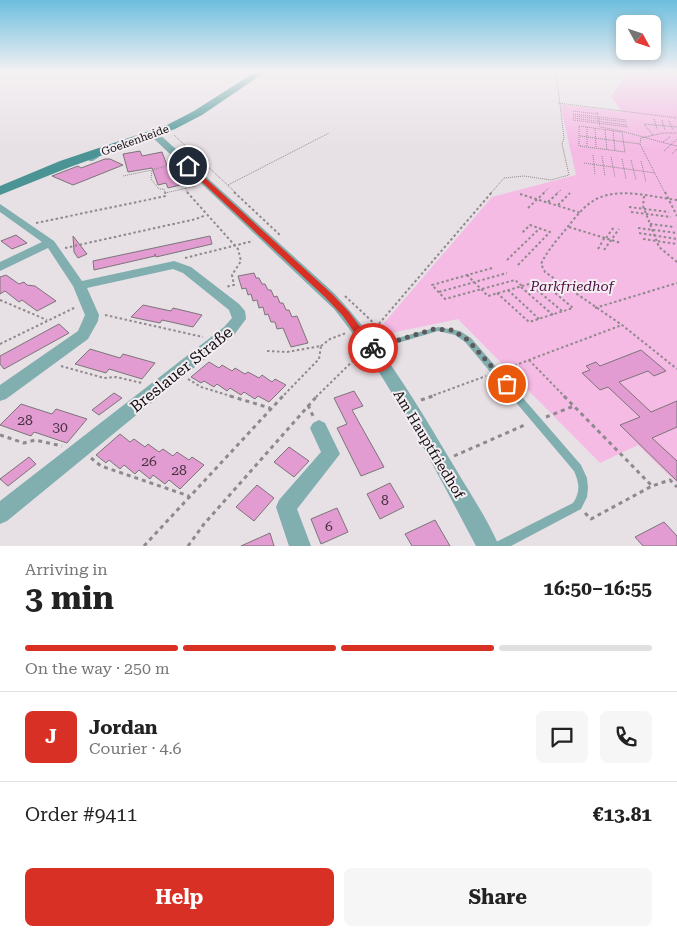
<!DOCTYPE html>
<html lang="en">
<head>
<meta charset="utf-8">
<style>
	body { margin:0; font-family:"Roboto Serif",serif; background:#f6f6f6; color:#222; height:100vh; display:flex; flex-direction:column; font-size:19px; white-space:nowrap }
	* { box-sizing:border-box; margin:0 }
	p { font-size:16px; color:#767676 }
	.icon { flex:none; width:28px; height:28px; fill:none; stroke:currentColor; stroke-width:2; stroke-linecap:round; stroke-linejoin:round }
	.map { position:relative; height:546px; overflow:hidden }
	.drawer { display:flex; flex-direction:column; background:#fff; flex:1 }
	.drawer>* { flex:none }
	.needle { width:32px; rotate:130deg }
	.fabs { position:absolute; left:616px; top:15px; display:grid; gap:10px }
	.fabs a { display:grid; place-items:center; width:45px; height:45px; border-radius:8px; background:#fff; box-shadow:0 2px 8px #0003; font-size:25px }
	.pin { position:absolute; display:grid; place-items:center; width:42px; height:42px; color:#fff; margin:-21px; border:2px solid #fff; border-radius:50%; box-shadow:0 1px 5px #0007 }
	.courier { position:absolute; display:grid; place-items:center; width:50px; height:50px; margin:-25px; border:4px solid #d93025; border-radius:50%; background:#fff; color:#222; box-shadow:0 1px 6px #0007 }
	.head em { font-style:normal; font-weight:700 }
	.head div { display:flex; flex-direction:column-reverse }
	.head { display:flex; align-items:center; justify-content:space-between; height:85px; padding:0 25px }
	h1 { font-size:32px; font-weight:700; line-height:38px }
	.bar { display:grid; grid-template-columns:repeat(4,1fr); gap:8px 5px; align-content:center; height:60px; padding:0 25px }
	.bar i { height:6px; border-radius:4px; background:#e0e0e0 }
	.bar .current { background:#d93025 }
	.bar p { grid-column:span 4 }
	.line { display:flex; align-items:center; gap:12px; padding:0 25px; border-top:1px solid #e0e0e0 }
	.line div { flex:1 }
	.round { display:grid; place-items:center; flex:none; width:52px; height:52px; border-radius:8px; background:#f6f6f6 }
	.action { display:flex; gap:10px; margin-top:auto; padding:10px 25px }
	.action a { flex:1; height:58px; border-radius:8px; background:#d93025; color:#fff; font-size:20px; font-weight:700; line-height:58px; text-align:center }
	.action a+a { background:#f6f6f6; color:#222 }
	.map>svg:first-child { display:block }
</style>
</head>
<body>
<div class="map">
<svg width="677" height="546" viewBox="0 0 677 546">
	<rect width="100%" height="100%" fill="#e7e0e5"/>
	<!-- green -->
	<polygon fill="#f5bbe5" points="629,72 677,75 677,483 638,445 600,463 458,319 372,337 492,197 576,175 560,104 622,112 611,96"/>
	<!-- building -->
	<g fill="#e39cd1" stroke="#7b7579">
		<polygon points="140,151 142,156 162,152 168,168 172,167 180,185 168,188 166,183 158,185 152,168 128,172 123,154"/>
		<polygon points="105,159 110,159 123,165 73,185 52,176 78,166 81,168"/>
		<polygon points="16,235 27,243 12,249 1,241"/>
		<polygon points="73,236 87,254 78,258 74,252"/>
		<polygon points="210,236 212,244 156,257 155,254 155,256 94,270 93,261"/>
		<polygon points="254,273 256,278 259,278 262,284 265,284 268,290 271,290 274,297 277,296 280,303 283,303 286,310 289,310 292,317 297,316 308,343 291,347 283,328 277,329 275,322 271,322 268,314 265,315 263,307 259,308 257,300 253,301 251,294 248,295 246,288 242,289 238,276"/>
		<polygon points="6,275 19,284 24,282 27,285 35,286 56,301 37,311 22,300 19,302 5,291 0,294 0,277"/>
		<polygon points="143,305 171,311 173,308 202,315 193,327 162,320 160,323 131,317"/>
		<polygon points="59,324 69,333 4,369 0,364 0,356"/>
		<polygon points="90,349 120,358 123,354 155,363 142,379 109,369 106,373 75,364"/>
		<polygon points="641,350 666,371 654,376 648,371 619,382 651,412 677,401 677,427 652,438 677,461 677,481 620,425 640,417 608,387 600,390 582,373 590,370 586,366 596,362 600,366"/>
		<polygon points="209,362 219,368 222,365 232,371 235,368 245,374 248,372 259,378 262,375 272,382 275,379 286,385 269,402 258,396 255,399 244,392 241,395 230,388 227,391 217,384 214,387 204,381 201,383 191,377"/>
		<polygon points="354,391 363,406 352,410 384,467 361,476 337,428 347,424 334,398"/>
		<polygon points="114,393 122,398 99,415 92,410"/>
		<polygon points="21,404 52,414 56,409 87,419 67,443 34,432 31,436 0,425"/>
		<polygon points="120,434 130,442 134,439 145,447 148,444 159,452 163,449 173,456 177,452 189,460 192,457 204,465 180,489 169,480 165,484 153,475 150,479 139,470 135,474 124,465 120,469 109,460 106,463 96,455"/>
		<polygon points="289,447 309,461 294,477 274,462"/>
		<polygon points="29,457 36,464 8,486 0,479"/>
		<polygon points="390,483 404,507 380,519 367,494"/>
		<polygon points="257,485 274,498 254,521 236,507"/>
		<polygon points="337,508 348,532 321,544 311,519"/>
		<polygon points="435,520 450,546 412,546 405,534"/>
		<polygon points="664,522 677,536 677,546 643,546 635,537"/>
		<polygon points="270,533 274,546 241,546"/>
	</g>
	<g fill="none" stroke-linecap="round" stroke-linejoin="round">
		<!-- path-far2 -->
		<g stroke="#8e898c" stroke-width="1" stroke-dasharray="1 1" stroke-linecap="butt">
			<polyline points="659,72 677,74"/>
			<polyline points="558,103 677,118"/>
			<polyline points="573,111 598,114"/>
			<path d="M597,112L600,127C626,131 651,140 677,146"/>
			<polyline points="573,114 626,120"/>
			<polyline points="573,116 627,122"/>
			<polyline points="573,118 627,125"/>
			<polyline points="654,119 657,129"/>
			<polyline points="573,120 628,127"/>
			<polyline points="662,120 665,130"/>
			<polyline points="669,121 673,130"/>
			<polygon points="579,126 622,132 625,152 579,146"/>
			<polyline points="587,127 587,147"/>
			<polyline points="595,128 596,148"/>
			<polyline points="605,130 607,150"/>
			<polyline points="613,131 615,151"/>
			<polyline points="174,135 236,193"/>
			<polyline points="653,135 644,124 677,127"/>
			<polyline points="580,136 640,144"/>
			<polyline points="663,142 671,136"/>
			<polyline points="664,151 677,139"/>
			<polyline points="672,154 677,149"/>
			<polyline points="593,155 595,175"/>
			<polyline points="602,156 605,176"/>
			<polyline points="611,157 615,177"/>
			<polyline points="622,159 626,179"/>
			<polyline points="631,160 636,180"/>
			<polyline points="641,161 646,182"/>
			<polyline points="584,163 655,173"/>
			<polyline points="123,176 152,170"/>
			<polyline points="228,185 329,133"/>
			<polyline points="185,188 188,193"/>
			<polyline points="165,192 164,189 159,189 151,179 152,170 173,164"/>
			<polyline points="165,193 196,186"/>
			<polyline points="491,193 504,178 524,176 551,180 569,175 562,144 564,138 556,72"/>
			<polyline points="543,193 549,188"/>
			<polyline points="557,193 561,190"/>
			<polyline points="665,193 640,144 641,138 663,133 677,133"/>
		</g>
		<!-- path-far1 -->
		<g stroke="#8e898c" stroke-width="2" stroke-dasharray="2.5 2.5" stroke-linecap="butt">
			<polyline points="187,192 238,249 241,261 232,275 234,285 225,287"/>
			<polyline points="234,192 281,236"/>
			<polyline points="665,192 677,216"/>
			<polyline points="520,194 581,213"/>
			<polyline points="644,196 643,206 659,247 677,262"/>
			<path d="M677,200C652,197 616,186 593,201C582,208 574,219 566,229C557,240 547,251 541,264L545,272L622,325L677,369"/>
			<polyline points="548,202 559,192"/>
			<polyline points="558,205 570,193"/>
			<polyline points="629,207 669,212"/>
			<polyline points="528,208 545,192"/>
			<polyline points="631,212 671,217"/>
			<polyline points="36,223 166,196 165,192"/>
			<polyline points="650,224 675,227"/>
			<polyline points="569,227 621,243"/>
			<polyline points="638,228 677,233"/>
			<polyline points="639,233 677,239"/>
			<polyline points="606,238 614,227"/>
			<polyline points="643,239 677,244"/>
			<polyline points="65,248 196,219 206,215"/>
			<polyline points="598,249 605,237"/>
			<polyline points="604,250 619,229"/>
			<polyline points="185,258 253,241"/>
			<polyline points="507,260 540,228"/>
			<polyline points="518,265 550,232 530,225 522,233"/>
			<polyline points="492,268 432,285 445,299 515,280 522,286"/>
			<polyline points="467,275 488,296 529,284"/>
			<polyline points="521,287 553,315"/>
			<polyline points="508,290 539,319"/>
			<polyline points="537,290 562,311"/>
			<polyline points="439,292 507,273"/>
			<polyline points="497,293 529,322 573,308 554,292"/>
			<polyline points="345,296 377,326 380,337"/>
			<polyline points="0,300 47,320"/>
			<polyline points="595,308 677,283"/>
			<polyline points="105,315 203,337"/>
			<polyline points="370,327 377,326 492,192"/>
			<polyline points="0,344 76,307"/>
			<polyline points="321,346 330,339 346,333"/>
			<polyline points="267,351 287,352 321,346 319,359 282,397"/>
			<polyline points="529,360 565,397"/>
			<polyline points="61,366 104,378 116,377 142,383"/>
			<polyline points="505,369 622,325"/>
			<polyline points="188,379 201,387 234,397"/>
			<polyline points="316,397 360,354"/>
			<polyline points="429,397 486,376"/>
		</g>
		<!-- path -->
		<g stroke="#8e898c" stroke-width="3" stroke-dasharray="4 4" stroke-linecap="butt">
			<polyline points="230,396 270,408"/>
			<polyline points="564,396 652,486"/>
			<polyline points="421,400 433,396"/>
			<polyline points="308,405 313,416"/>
			<polyline points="546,417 574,406"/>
			<polyline points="0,435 24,443 35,440 62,446"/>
			<polyline points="454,456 527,424"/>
			<polyline points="91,458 101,466 189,496"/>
			<polyline points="585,513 591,519 652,486 670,480 677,487"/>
			<polyline points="144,546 283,396"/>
			<polyline points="188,546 204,524 317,396"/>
		</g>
		<!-- service -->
		<g fill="#81aeaf" fill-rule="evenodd">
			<polygon points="90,154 94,154 99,157 93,161 89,161 89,159 93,157 90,156"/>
			<path d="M438,327L460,331L471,338L581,465L587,478L588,488L587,497L581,509L511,546H495L496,542L573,503C581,492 579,482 574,471L465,342L455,335L438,331L371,351L368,350L367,348L368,346Z"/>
		</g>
		<!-- minor -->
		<g fill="#81aeaf" fill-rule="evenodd">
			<path d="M151,132H157L334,293C382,344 418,406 454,466C469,492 487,518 499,546H476C434,467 390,379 334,309L151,136Z"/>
			<polygon points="0,204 54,241 82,281 174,261 191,267 239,304 245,311 246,319 234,335 7,521 0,524 0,501 224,327 232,318 229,310 183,273 173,269 87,288 99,315 98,321 88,339 6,399 0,401 0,385 78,331 85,315 73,286 48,248 0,271 0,262 42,242 0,212"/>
			<polygon points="319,420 325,423 340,454 297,509 311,546 289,546 276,507 279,500 321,452 310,428 313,423"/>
		</g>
		<!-- secondary -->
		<polygon fill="#4a9495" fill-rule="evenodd" points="255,72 265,72 202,115 175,129 70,167 0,195 0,186 60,161 167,125 194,111"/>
	</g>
	<!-- sky -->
	<linearGradient id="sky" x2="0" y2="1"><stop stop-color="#6cbede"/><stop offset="0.48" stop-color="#f4f1f3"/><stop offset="1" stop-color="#f4f1f3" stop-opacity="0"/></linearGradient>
	<rect width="677" height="149" fill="url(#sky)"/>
	<!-- route -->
	<polygon fill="#d93025" points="186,165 191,165 332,294 349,312 373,344 376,345 376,350 367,351 343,316 326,298 186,167"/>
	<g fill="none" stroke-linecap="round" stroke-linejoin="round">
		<!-- done -->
		<polyline stroke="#5c585b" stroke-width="5" stroke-dasharray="0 9" points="373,348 434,329 452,330 468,340 507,384"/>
	</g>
	<g text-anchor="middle" stroke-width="4" stroke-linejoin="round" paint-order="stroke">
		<!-- far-street labels -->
		<g font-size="11" fill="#110f10" stroke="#f4eef2">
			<text transform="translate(135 140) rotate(-20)" y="4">Goekenheide</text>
		</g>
		<!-- park labels -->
		<g font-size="14" font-style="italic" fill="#4d0e41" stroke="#f4eef2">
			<text x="572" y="291">Parkfriedhof</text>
		</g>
		<!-- near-number labels -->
		<g font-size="14" fill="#463240">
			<text x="25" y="425">28</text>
			<text x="60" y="432">30</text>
			<text x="149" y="466">26</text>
			<text x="179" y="475">28</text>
			<text x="385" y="505">8</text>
			<text x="329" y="531">6</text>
		</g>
		<!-- street labels -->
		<g font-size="14" fill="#110f10" stroke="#f4eef2">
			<text transform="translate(429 444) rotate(59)" y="5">Am Hauptfriedhof</text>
		</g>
		<!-- near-street labels -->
		<g font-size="16" fill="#110f10" stroke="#f4eef2">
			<text transform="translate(181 369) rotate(-39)" y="6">Breslauer Straße</text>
		</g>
	</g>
</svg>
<div class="fabs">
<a><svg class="needle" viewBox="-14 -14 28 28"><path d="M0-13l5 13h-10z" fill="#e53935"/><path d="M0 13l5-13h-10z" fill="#767676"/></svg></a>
</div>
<div class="pin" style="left:507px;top:384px;background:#ea580c"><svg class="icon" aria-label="bag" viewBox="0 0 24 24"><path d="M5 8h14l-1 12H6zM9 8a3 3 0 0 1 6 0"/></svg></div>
<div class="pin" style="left:188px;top:166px;background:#1f2937"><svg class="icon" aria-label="home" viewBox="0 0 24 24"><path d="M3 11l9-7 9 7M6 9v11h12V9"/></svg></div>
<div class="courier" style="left:373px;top:348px"><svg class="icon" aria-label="bike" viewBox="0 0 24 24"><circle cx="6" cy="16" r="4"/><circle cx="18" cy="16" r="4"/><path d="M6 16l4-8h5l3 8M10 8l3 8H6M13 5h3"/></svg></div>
</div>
<section class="drawer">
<div class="head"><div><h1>3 min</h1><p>Arriving in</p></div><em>16:50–16:55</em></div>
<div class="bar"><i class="current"></i><i class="current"></i><i class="current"></i><i></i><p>On the way · 250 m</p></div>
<div class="line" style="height:90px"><b class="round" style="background:#d93025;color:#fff">J</b><div><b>Jordan</b><p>Courier · 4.6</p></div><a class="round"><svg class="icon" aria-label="chat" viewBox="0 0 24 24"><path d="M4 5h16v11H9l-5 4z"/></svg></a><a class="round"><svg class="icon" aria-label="phone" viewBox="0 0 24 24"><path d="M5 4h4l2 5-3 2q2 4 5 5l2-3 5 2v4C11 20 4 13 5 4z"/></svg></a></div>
<div class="line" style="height:65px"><div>Order #9411</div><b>€13.81</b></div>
<div class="action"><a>Help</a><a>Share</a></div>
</section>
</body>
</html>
